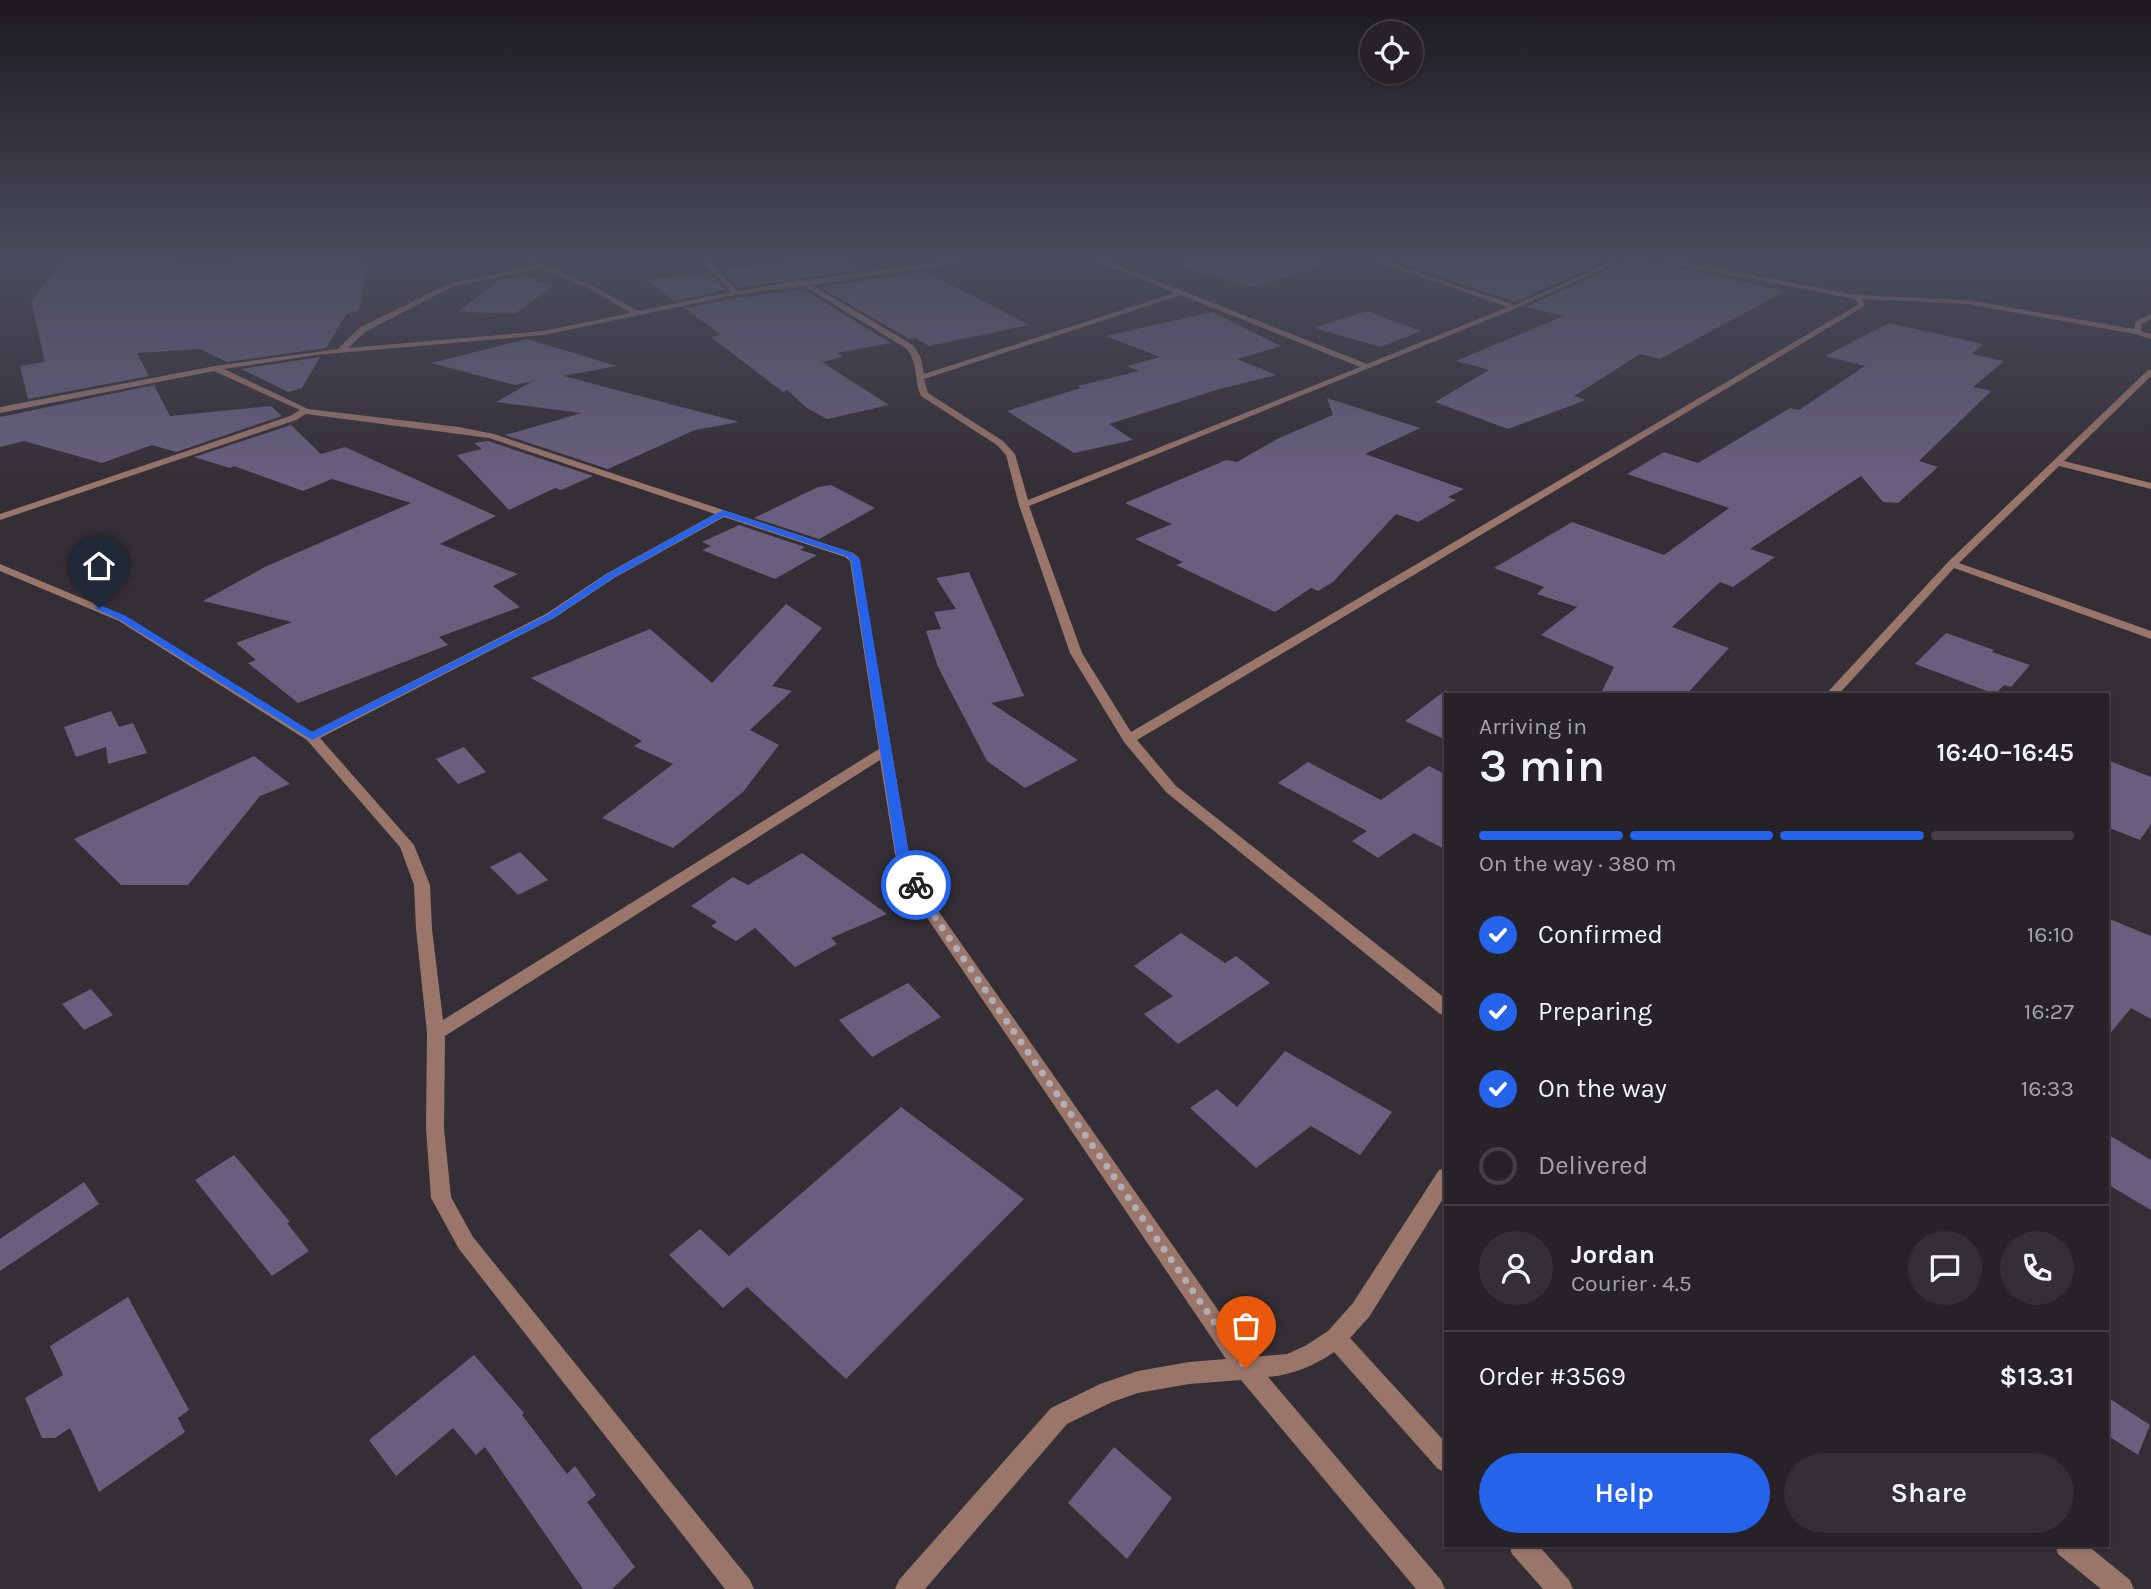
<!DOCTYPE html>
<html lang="en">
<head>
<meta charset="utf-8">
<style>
	body { margin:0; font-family:Karla,sans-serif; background:#332f34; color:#f1f3f6; height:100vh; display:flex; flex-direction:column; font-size:26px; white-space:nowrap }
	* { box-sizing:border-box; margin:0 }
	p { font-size:23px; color:#a4a4a8 }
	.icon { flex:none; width:38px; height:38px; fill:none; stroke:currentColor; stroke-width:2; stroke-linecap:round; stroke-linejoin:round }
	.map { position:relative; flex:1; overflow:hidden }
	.sheet { position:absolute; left:1444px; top:693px; width:665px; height:854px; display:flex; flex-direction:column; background:#272228; border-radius:0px; box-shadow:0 2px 5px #0004,0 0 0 2px #433f45 }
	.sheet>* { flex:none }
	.buttons { position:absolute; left:1360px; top:21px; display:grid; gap:14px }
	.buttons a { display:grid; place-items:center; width:63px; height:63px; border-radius:50%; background:#272228; box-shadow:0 2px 5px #0004,0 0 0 2px #433f45; font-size:35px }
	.pin { position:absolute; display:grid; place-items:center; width:60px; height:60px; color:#fff; margin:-72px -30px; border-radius:50% 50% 50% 0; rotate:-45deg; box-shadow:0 0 7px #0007 }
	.pin .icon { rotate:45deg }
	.courier { position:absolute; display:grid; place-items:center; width:70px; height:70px; margin:-35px; border:5px solid #2563eb; border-radius:50%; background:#fff; color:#222; box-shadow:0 2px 9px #0007 }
	.summary em { font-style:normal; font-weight:600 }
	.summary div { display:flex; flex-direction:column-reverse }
	.summary { display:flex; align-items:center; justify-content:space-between; height:119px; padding:0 35px }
	h1 { font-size:46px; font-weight:600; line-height:52px }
	.bar { display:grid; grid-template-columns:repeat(4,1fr); gap:10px 7px; align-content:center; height:84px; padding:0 35px }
	.bar i { height:9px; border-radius:5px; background:#433f45 }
	.bar .on { background:#2563eb }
	.bar p { grid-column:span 4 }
	.line { display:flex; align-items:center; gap:18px; padding:0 35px; border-top:2px solid #433f45 }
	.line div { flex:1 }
	.round { display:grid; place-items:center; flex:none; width:74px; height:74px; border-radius:37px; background:#332f34 }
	ol { padding:0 35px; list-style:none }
	li { display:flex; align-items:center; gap:21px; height:77px }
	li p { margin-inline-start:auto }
	li .icon { padding:7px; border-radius:50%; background:#2563eb; color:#fff; stroke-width:4 }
	li:last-child { color:#a4a4a8 }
	li i { width:38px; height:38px; border:4px solid #433f45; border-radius:50% }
	.primary-button { display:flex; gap:14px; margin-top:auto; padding:14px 35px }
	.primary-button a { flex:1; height:80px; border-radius:42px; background:#2563eb; color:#fff; font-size:28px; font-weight:600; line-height:80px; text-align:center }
	.primary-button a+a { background:#332f34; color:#f1f3f6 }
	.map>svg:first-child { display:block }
</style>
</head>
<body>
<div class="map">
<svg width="2151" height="1589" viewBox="0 0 2151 1589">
	<rect width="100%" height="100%" fill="#342e36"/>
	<!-- building -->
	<g fill="#685f7e">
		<polygon points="66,257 175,257 176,266 232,261 234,257 367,259 359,311 347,313 326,348 227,362 200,349 137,353 149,376 28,399 20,366 45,362 31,301"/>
		<polygon points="811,257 842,257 859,270 739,288 721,270"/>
		<polygon points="1179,257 1326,257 1327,265 1252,287 1178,266"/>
		<polygon points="1382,257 1614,257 1515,302"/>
		<polygon points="1633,257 1785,291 1660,359 1640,354 1574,396 1586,400 1508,429 1435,402 1489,370 1456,361 1564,316 1526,307"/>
		<polygon points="923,271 974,296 1029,325 929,346 915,338 909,339 820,287"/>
		<polygon points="709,272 726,290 675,301 646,280"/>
		<polygon points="523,275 553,286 516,313 458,312 499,280"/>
		<polygon points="803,289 891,343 837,353 843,357 822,362 889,405 827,419 807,408 787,390 783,392 711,337 721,335 685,308 736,298"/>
		<polygon points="1367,311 1421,331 1381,347 1314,328"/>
		<polygon points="1212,312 1281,346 1237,359 1276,375 1220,389 1109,424 1133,440 1074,453 1007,411 1081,388 1078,386 1139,371 1127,366 1160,357 1106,336"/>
		<polygon points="1889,323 1983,344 1972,354 2004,361 1973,387 1991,391 1919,461 1938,467 1898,503 1883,502 1861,476 1750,549 1775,557 1733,587 1720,582 1672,627 1729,648 1686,695 1600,695 1614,667 1541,635 1577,607 1537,594 1544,587 1494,568 1572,522 1664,555 1729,508 1627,474 1664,452 1698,463 1790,408 1799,410 1865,366 1825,356"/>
		<polygon points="527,339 617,366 563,376 739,422 695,430 608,469 505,435 582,413 496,402 533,381 515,385 431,363"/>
		<polygon points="320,357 302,388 288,392 241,369"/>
		<polygon points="154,385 170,416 271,406 282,416 176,452 152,445 102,463 24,441 0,447 0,417"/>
		<polygon points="1327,398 1420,428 1365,454 1464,489 1448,497 1456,500 1418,522 1396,514 1333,582 1318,591 1311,588 1275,612 1176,565 1183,562 1135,539 1172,524 1125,503 1226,460 1237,462 1279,438 1333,415"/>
		<polygon points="291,425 321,454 345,447 496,516 440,544 518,574 493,586 520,607 439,637 448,645 298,703 248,663 256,660 236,643 292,622 203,601 267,566 411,503 332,479 303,491 234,466 230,468 194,457"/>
		<polygon points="488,441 593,476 561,490 555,488 509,510 457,455 482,449 474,443"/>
		<polygon points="831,485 875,508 819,539 754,518 818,487"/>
		<polygon points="739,525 805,547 800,550 817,555 775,579 702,550 711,546 702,542"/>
		<polygon points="969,572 1024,696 991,703 1078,760 1025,788 987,761 938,667 926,631 941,629 934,612 956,609 936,578"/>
		<polygon points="786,604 822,628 772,686 792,691 750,730 779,745 743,792 673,848 602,818 673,764 634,746 642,741 531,678 650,629 712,683"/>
		<polygon points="1946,633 1994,650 1992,652 2030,665 2011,687 2004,685 1995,694 1915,664"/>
		<polygon points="1446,690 1446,740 1405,721"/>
		<polygon points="111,711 119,727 133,723 147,753 108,764 106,747 76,757 64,727"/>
		<polygon points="464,747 486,772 458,784 436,759"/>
		<polygon points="254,756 290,784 260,796 188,885 121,885 74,839"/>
		<polygon points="2107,760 2151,777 2151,824 2140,840 2107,827"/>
		<polygon points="1308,762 1381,800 1429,766 1446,775 1446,850 1414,833 1378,858 1352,841 1367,831 1278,783"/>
		<polygon points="520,852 548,880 518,895 490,867"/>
		<polygon points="802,853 887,914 831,938 837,944 795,967 755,928 736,941 711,926 717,922 691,906 733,877 748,885"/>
		<polygon points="2107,918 2151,936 2151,1019 2131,1008 2107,1037"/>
		<polygon points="1181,933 1225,963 1236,956 1270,983 1178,1044 1144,1014 1173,996 1134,966"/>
		<polygon points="908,983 941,1017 872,1057 839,1020"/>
		<polygon points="91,989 113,1015 84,1030 62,1004"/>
		<polygon points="1285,1051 1392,1112 1360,1155 1311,1126 1256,1168 1190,1108 1217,1089 1237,1107"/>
		<polygon points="901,1107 1024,1199 846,1379 747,1287 723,1308 669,1255 700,1229 729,1256"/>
		<polygon points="2107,1134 2151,1160 2151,1210 2107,1184"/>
		<polygon points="234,1155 290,1222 287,1223 309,1251 272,1276 195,1180"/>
		<polygon points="84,1182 99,1204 0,1271 0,1239"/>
		<polygon points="128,1297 189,1410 178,1418 185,1432 99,1492 70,1428 55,1438 42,1438 25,1398 63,1375 50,1346"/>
		<polygon points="474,1355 524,1413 522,1415 567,1474 575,1466 596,1495 587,1502 635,1567 612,1589 583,1589 485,1447 476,1455 453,1428 396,1476 369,1440"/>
		<polygon points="2107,1397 2150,1425 2138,1455 2107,1435"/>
		<polygon points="1114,1447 1172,1498 1127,1559 1068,1503"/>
	</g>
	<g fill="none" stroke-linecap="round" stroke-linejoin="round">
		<!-- minor -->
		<g fill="#9a756a" fill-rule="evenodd">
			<path d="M516,257H525L591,285L638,311L731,292L699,257L708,260L751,257L711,263L738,291L803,280L981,257H1001L812,285L913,345L921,358L924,374L1175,293L1087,257H1097L1367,364L1508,307L1363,257H1373L1515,305L1621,257H1630L1517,308L1029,506L1082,653L1131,732L1859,304L1855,299L1639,257H1654L1857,295L1967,300L2134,329L2136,321L2151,314V319L2142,324L2141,331L2151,334V339L2135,334L1967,304L1862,299L1865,306L1137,740L1176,786L1446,999V1015L1440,1014L1166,792L1124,742L1070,653L1019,505L1006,455L997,445L921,396C914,380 918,363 907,349L804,286L736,295L543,335L316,355L224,369L308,409L459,427L494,434L853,553L859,558L909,854L930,899L1251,1357L1287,1354L1305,1346L1328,1331L1353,1303L1439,1170L1446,1168V1194L1369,1317L1350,1338L1446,1443V1473L1438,1469L1334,1352C1314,1366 1292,1375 1268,1377L1441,1580L1445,1589H1416L1241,1380L1189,1384L1138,1393L1112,1402L1067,1424L925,1589H895L899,1580L1051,1408L1100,1384L1138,1371L1189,1362L1226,1359L915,900L895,854L880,760L445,1036L444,1128L451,1197L473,1237L750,1580L754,1589H725L459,1249L431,1198L426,1128L427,1033L416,929L414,885L400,847L307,740L119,621L0,571V564L127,617L312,732L546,614L606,574L715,514L489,438L306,414L296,420L0,520V514L290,416L300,410L214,371L0,413V407L215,366L338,349L359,328L450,283L536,266ZM542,269L587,287L631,313L543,331L348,348L365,332L454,286ZM1181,295L1360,367L1028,500L1015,454L1003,441L928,393L924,379ZM724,517L845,557L850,561L879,749L443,1020L432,929L430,885L414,845L320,738L554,618L614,578Z"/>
			<polygon points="561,257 596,257 593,259"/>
			<polygon points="2148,370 2151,370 2151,376 2064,461 2151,483 2151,489 2059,466 1959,563 2151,631 2151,639 1954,568 1838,695 1825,695 1948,562"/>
			<polygon points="1509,1545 1538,1545 1569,1580 1573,1589 1543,1589 1512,1554"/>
			<polygon points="2055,1545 2087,1545 2130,1580 2134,1589 2101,1589 2058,1554"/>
		</g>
	</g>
	<!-- sky -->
	<linearGradient id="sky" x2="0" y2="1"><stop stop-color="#1d191e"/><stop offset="0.54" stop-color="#4a4c5d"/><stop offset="1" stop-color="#4a4c5d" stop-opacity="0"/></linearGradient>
	<rect width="2151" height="480" fill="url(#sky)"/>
	<!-- route -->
	<polygon fill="#2563eb" points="723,510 852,553 860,560 909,855 923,885 921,888 912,888 896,855 851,561 846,556 724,516 613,578 553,618 312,740 120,620 94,608 102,606 126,616 312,732 547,615 607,574"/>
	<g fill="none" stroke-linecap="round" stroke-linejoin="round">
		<!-- done -->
		<polyline stroke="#b2adb4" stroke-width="7" stroke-dasharray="0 12.6" points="916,885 923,900 1246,1368"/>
	</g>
</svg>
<div class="buttons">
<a><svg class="icon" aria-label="locate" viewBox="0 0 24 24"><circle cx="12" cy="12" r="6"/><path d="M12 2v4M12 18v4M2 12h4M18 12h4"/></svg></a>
</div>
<div class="pin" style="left:1246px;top:1368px;background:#ea580c"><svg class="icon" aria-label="bag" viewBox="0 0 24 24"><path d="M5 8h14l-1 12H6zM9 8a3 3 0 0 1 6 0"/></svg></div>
<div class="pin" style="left:99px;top:608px;background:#1f2937"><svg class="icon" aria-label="home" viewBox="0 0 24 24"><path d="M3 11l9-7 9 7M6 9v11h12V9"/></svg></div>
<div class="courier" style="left:916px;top:885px"><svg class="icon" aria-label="bike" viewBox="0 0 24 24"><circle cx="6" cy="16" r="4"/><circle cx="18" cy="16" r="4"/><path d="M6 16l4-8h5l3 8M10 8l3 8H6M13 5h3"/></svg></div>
<section class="sheet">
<div class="summary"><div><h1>3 min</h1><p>Arriving in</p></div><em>16:40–16:45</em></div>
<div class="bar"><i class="on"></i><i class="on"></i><i class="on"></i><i></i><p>On the way · 380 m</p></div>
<ol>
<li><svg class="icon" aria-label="check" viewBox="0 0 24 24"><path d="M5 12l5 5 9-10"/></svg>Confirmed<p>16:10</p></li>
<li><svg class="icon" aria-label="check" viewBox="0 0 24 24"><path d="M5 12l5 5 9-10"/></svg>Preparing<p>16:27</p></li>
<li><svg class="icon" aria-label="check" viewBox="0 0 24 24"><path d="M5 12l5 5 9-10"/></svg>On the way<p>16:33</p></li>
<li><i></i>Delivered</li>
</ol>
<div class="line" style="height:126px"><a class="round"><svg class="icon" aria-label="person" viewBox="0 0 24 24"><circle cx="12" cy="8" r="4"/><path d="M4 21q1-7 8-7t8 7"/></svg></a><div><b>Jordan</b><p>Courier · 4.5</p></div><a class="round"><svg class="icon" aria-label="chat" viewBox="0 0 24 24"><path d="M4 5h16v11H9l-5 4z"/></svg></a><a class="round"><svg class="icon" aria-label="phone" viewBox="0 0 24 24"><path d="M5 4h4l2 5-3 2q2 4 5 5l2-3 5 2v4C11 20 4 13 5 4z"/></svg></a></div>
<div class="line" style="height:91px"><div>Order #3569</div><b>$13.31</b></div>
<div class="primary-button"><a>Help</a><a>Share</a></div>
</section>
</div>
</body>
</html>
